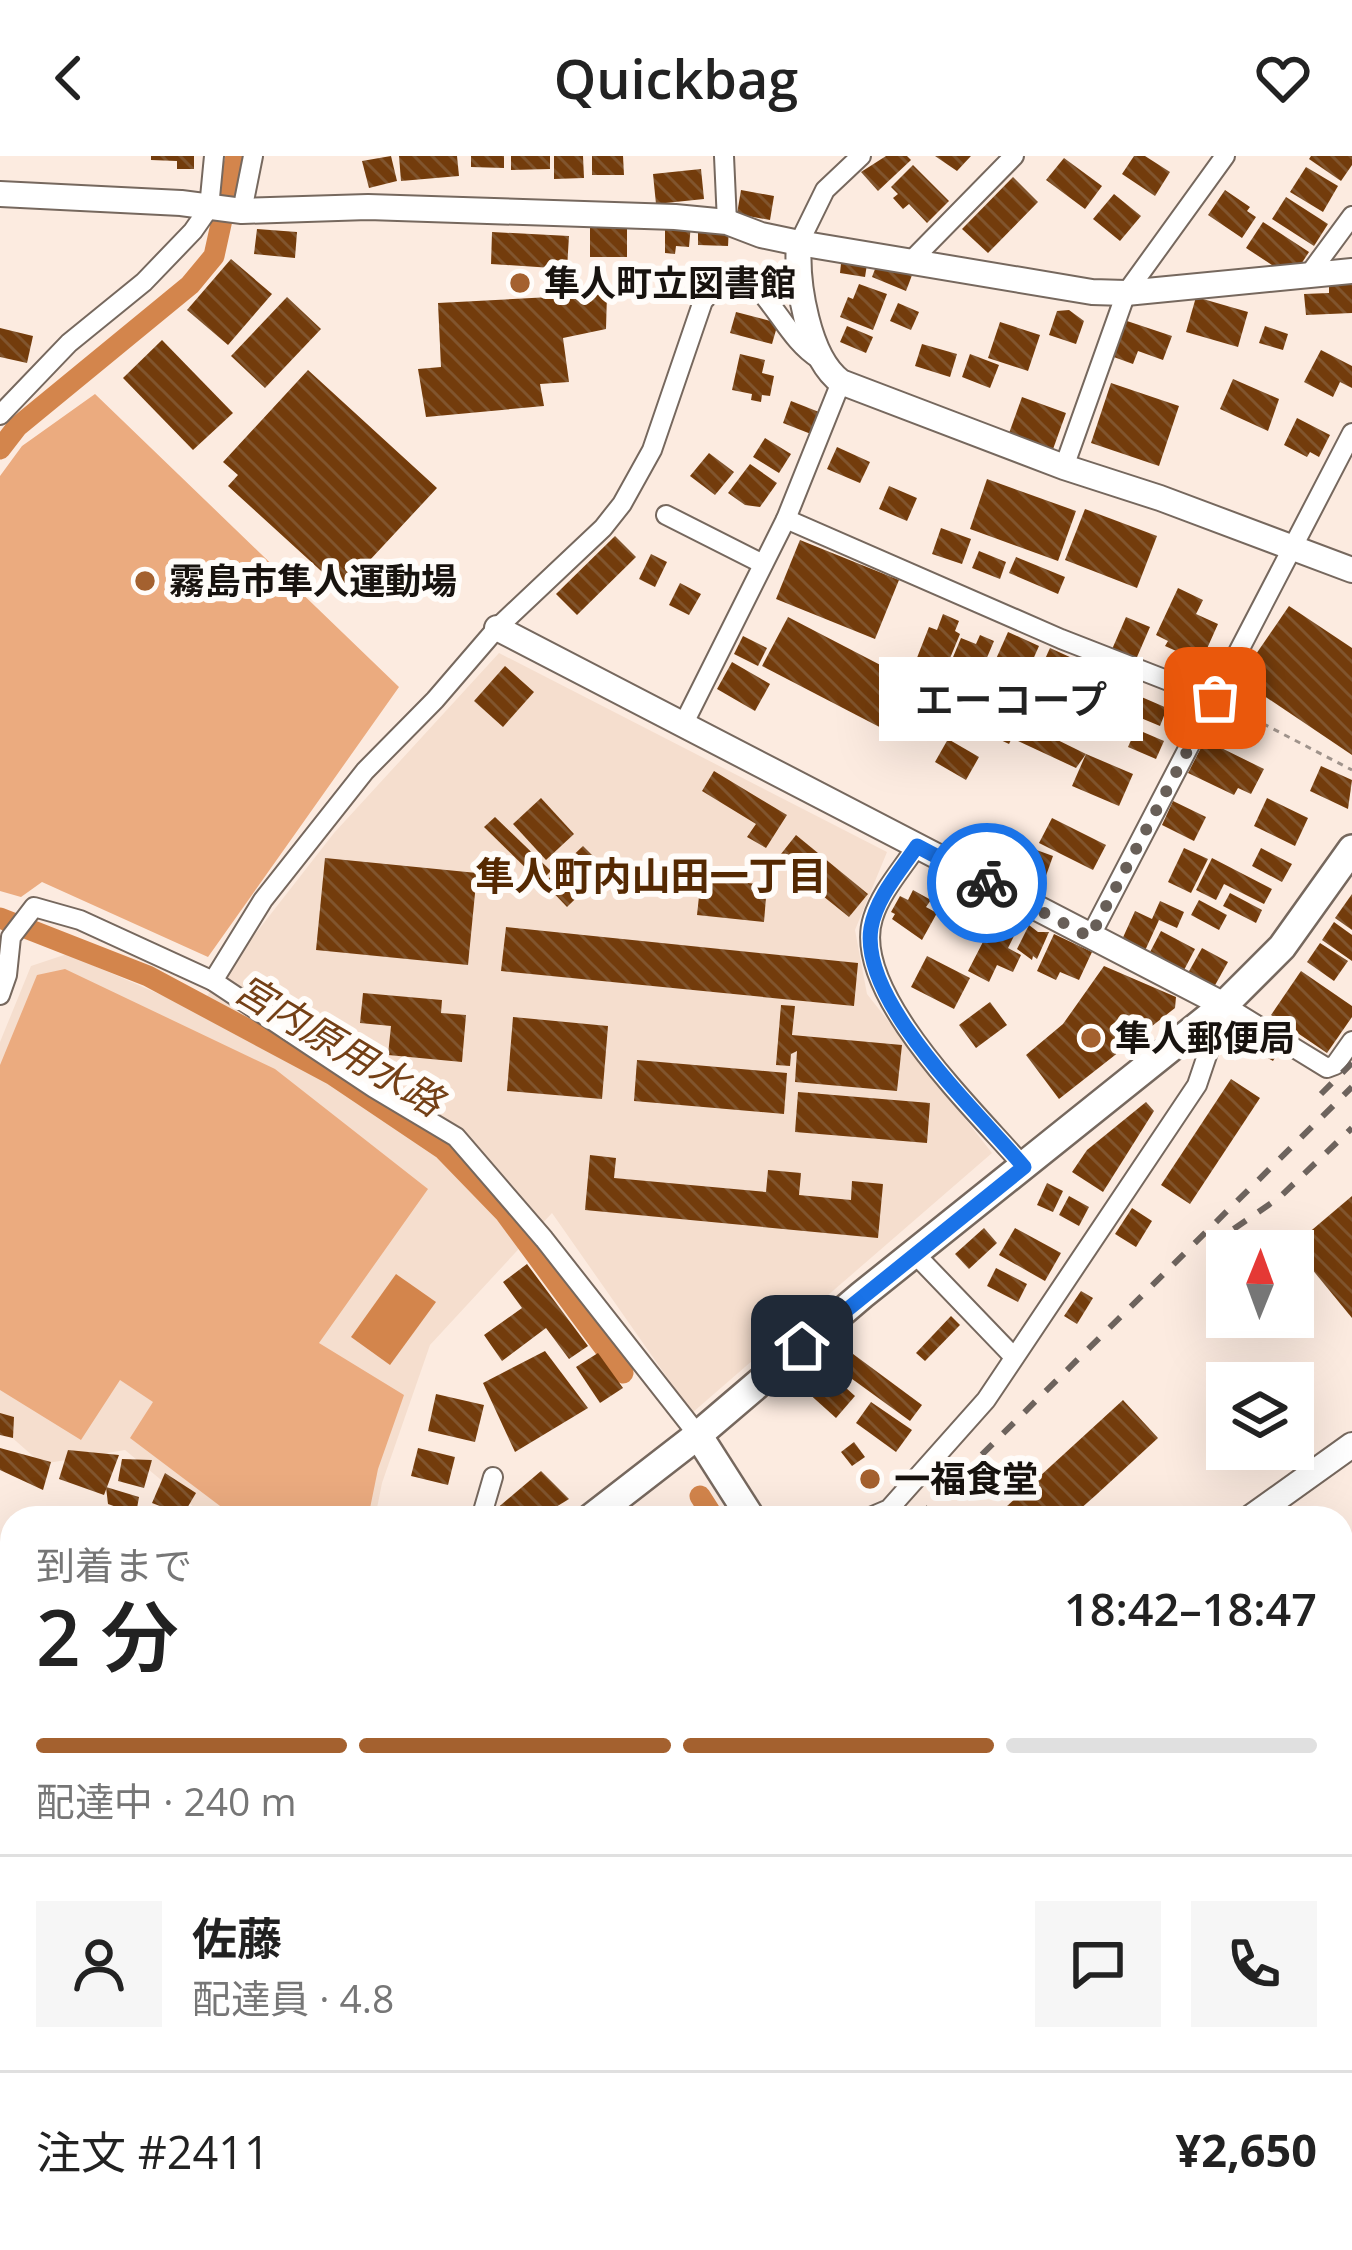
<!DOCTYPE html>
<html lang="ja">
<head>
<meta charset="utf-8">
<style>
	body { margin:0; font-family:"Open Sans","Noto Sans JP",sans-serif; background:#f6f6f6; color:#222; height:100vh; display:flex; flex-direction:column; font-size:45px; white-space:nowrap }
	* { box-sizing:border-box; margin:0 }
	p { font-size:39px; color:#767676 }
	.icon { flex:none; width:66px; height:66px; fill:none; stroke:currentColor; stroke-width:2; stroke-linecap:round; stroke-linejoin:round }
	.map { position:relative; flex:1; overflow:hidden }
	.details { position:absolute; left:0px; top:1350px; width:1353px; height:744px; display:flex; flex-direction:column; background:#fff; border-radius:36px 36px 0 0; box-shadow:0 12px 48px #0002 }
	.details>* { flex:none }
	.needle { width:78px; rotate:1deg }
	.controls { position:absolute; left:1206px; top:1074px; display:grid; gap:24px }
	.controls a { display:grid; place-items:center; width:108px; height:108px; border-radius:0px; background:#fff; box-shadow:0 12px 48px #0002; font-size:60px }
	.pin { position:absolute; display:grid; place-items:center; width:102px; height:102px; color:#fff; margin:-51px; border-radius:24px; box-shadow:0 6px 18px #0006 }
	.courier { position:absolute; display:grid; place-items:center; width:120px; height:120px; margin:-60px; border:9px solid #1a73e8; border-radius:50%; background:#fff; color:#222; box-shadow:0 3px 15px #0007 }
	.bubble { position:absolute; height:84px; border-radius:0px; background:#fff; box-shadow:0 12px 48px #0002; font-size:39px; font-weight:600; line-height:84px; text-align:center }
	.summary em { font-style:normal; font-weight:600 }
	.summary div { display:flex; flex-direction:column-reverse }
	.summary { display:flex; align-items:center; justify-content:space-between; height:204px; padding:0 36px }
	h1 { font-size:78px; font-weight:600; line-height:90px }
	.bar { display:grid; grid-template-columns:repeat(4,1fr); gap:18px 12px; align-content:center; height:144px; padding:0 36px }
	.bar i { height:15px; border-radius:9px; background:#e0e0e0 }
	.bar .selected { background:#a4612f }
	.bar p { grid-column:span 4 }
	.line { display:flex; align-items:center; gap:30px; padding:0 36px; border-top:3px solid #e0e0e0 }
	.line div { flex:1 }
	.round { display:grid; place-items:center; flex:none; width:126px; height:126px; border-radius:0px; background:#f6f6f6 }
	header { display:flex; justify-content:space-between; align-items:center; height:156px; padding:0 36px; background:#fff; font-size:54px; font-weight:600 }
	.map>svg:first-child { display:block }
</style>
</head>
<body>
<header><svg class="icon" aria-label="back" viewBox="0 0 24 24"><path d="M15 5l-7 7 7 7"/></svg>Quickbag<svg class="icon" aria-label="heart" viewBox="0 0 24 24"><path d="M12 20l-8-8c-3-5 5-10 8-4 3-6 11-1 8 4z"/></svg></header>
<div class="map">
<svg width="1352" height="2094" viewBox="0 0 1352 2094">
	<defs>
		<pattern id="building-back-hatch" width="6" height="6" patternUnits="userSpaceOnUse" patternTransform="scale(3)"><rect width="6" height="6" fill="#733c0c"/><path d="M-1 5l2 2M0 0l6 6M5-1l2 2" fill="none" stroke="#81552e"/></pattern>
	</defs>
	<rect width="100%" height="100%" fill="#fcebe0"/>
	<!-- built -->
	<polygon fill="#f5dece" points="499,497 887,696 855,774 867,838 992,997 692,1257 552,1057 430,1189 382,1327 375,1362 207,1362 125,1294 42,1308 0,1271 0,886 31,810 67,798 196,854 334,677"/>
	<!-- grass -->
	<g fill="#ebab7f">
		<polygon points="95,238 399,531 208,801 42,726 21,741 0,735 0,320 22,290"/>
		<polygon points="65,813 275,913 428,1033 319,1187 404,1239 378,1313 368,1362 236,1362 130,1282 153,1246 120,1224 81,1284 0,1234 0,909 37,819"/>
	</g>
	<!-- water -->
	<polygon fill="#d3854c" points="396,1118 436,1146 390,1209 351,1181"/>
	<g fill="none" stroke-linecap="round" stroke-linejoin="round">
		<!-- canal -->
		<g stroke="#d3854c" stroke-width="21">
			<polyline points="0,293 17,271 190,129 214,100 236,0"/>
			<polyline points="0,762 148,820 333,919 443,993 505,1057 623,1217"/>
			<polyline points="700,1340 714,1362"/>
			<polyline points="725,2094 733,2082"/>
		</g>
	</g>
	<!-- building -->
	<g fill="url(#building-back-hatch)">
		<polygon points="151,0 194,0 194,13 177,13 177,5 151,4"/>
		<polygon points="391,0 397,25 369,32 362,5"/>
		<polygon points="399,0 457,0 459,20 401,25"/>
		<polygon points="471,0 504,0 504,12 471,11"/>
		<polygon points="511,0 550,0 550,13 511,14"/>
		<polygon points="554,0 583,0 584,22 554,23"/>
		<polygon points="592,0 623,0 624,19 592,19"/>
		<polygon points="886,0 907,0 911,4 878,35 861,16"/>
		<polygon points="935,0 971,0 957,15"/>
		<polygon points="1134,0 1145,0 1170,16 1155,40 1122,18"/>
		<polygon points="1311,0 1352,0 1352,9 1341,25 1309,3"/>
		<polygon points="1064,2 1102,30 1085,53 1046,24"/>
		<polygon points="913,9 949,45 927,67 909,48 903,53 893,42 898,38 891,31"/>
		<polygon points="1306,11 1338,30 1323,56 1290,36"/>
		<polygon points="701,13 704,43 656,48 653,18"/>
		<polygon points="1013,21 1038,46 988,97 962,73"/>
		<polygon points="741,34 774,40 770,64 737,58"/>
		<polygon points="1225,34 1250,51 1247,55 1256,61 1242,82 1208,59"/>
		<polygon points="1114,38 1141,60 1120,85 1093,63"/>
		<polygon points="1286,41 1328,68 1314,90 1272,63"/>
		<polygon points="665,66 691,68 689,91 676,90 675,98 665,97"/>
		<polygon points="1263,66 1309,96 1292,122 1246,92"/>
		<rect x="590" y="69" width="37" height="32"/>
		<polygon points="698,70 729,72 728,90 698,89"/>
		<polygon points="257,73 297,76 295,102 254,98"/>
		<polygon points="492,76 569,80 567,113 491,108"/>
		<polygon points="842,98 868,102 865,121 840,117"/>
		<polygon points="880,100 914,114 906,135 872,121"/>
		<polygon points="231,103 272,138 228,189 187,154"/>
		<polygon points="1352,127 1352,157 1306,159 1304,138 1329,137 1329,128"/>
		<polygon points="859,128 887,138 873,174 840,161 848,141 853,143"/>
		<polygon points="607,138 606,173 563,182 569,226 540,228 544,250 426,261 418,213 441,211 438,147"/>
		<polygon points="287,141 321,173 265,232 231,200"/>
		<polygon points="1196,141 1248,156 1238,191 1186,176"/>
		<polygon points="898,147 919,156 911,174 890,165"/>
		<polygon points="1069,154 1084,165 1076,188 1049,179 1057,155"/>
		<polygon points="736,156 778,167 772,188 730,177"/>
		<polygon points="1124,164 1172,180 1163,204 1138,195 1133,208 1111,200"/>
		<polygon points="1000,166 1040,179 1028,215 988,202"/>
		<polygon points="847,170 873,181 866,197 840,186"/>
		<polygon points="1265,170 1288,178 1283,194 1259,187"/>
		<polygon points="0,172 33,180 27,207 0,201"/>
		<polygon points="162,184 233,257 193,294 123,222"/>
		<polygon points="922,188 957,198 950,221 915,210"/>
		<polygon points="1321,194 1352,210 1352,232 1340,226 1333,241 1304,226"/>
		<polygon points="740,198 765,204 762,217 774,220 770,240 762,239 761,246 751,244 752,238 732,234"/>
		<polygon points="970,198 999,209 990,232 962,221"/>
		<polygon points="308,214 437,332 342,434 228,330 238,319 223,306"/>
		<polygon points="1233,223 1279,243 1268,275 1220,253"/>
		<polygon points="1111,227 1179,250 1159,310 1091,287"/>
		<polygon points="1022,241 1066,257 1052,296 1008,280"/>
		<polygon points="791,245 819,256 811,278 783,267"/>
		<polygon points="1297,262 1330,279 1319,301 1310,296 1307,301 1284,289"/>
		<polygon points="765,282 791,298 779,317 753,301"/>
		<polygon points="837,291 870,306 860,327 827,313"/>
		<polygon points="709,297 734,316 715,339 690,320"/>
		<polygon points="750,308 777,327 760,351 745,349 728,337"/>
		<polygon points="987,323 1076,355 1058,405 970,373"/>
		<polygon points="889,330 917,342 907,365 879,353"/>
		<polygon points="1085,353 1157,380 1137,432 1065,404"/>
		<polygon points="941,372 971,383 962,408 932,398"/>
		<polygon points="615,380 636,401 577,459 556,438"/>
		<polygon points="800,384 899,424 875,483 776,443"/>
		<polygon points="979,395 1006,406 1000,423 972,412"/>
		<polygon points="651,398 667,406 655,431 639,423"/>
		<polygon points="1016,401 1065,421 1058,438 1009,417"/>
		<polygon points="680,427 701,438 689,459 669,449"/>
		<polygon points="1178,432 1203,444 1196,458 1218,468 1201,506 1165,490 1168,485 1156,479"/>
		<polygon points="1289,450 1352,492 1352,599 1239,523"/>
		<polygon points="943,458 959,465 955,475 960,478 941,524 913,512 929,471 937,474"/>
		<polygon points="788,461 917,528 891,577 762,510"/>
		<polygon points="1126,461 1150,471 1134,508 1110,498"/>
		<polygon points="1008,476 1039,490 1011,553 980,539"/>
		<polygon points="980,479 994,485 972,537 943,525 961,482 976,488"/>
		<polygon points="743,480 767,492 758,510 734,498"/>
		<polygon points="1050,492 1094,512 1072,558 1029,538"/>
		<polygon points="732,506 770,528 755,555 717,533"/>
		<polygon points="505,510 534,536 503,571 474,545"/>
		<polygon points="1096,516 1115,526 1103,550 1084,540"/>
		<polygon points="926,523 954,539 942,560 914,544"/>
		<polygon points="1123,533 1167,552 1160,570 1136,560 1131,572 1110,563"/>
		<polygon points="957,541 1018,569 1009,588 948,559"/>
		<polygon points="1025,568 1086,598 1076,612 1018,585"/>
		<polygon points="1136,573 1164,585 1156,603 1128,591"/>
		<polygon points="948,583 979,601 966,624 935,606"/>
		<polygon points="1205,584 1264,613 1251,638 1238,632 1234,639 1188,617"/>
		<polygon points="1086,598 1133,618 1119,650 1072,630"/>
		<polygon points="1321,610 1352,624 1348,653 1310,635"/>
		<polygon points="714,615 787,659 766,692 747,681 756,668 702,635"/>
		<polygon points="541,642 574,678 546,704 513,668"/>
		<polygon points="1267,642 1308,662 1295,690 1254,670"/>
		<polygon points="1173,645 1206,661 1194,685 1162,669"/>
		<polygon points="495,661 551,715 540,726 484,671"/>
		<polygon points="1052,662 1106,689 1093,714 1039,687"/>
		<polygon points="796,679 868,738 849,761 777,703"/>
		<polygon points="583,690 606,713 567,751 544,727"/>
		<polygon points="1031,692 1053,700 1042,731 1020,724"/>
		<polygon points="1184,692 1208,703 1191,737 1168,726"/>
		<polygon points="1261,692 1292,708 1282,726 1252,710"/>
		<polygon points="325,702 477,717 468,809 316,794"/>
		<polygon points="1212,702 1272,733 1264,748 1224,728 1216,744 1196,734"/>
		<polygon points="701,722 767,729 764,766 697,759"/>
		<polygon points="913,734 931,744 926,751 937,757 922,784 892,763 895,758 891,756 900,740 908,744"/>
		<polygon points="1230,737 1262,754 1256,767 1223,750"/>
		<polygon points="1352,738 1352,774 1335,762"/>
		<polygon points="1199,744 1227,759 1219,774 1191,759"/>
		<polygon points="1160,745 1184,756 1177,772 1159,764 1143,799 1120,788 1135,755 1152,763"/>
		<polygon points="1002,749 1024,760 1008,792 1021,799 1013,816 997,809 989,826 968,815"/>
		<polygon points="1334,766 1352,779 1352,805 1322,784"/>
		<polygon points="1029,769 1038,776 1049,776 1037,803 1033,800 1032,804 1017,793"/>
		<polygon points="506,771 858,807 854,850 501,815"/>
		<polygon points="1161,775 1195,793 1183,816 1149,798"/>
		<polygon points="1054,778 1092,796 1079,824 1060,816 1056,824 1037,815"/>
		<polygon points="1320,787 1348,805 1334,825 1307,806"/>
		<polygon points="1202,792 1228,806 1214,831 1188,817"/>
		<polygon points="927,800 970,822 954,853 911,831"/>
		<polygon points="1104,810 1176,841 1175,852 1059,943 1026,899 1063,868"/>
		<polygon points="1301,815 1352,850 1352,861 1327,897 1271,859"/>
		<polygon points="363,837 442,844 441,857 466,859 462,906 388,899 391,870 360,867"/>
		<polygon points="990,846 1007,869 976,892 959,869"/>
		<polygon points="781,849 795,850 792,879 902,889 897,935 795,926 797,895 791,898 790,910 776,909"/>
		<polygon points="513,861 608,870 602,943 507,935"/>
		<polygon points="1256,877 1280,893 1273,905 1248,890"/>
		<polygon points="637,904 787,917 784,958 634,945"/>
		<polygon points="1231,923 1260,942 1190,1048 1161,1029"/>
		<polygon points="798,936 930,947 927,987 795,976"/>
		<polygon points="1146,946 1154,955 1103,1036 1072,1016 1087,994"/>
		<polygon points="590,999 616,1002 614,1022 766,1036 768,1014 801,1017 799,1039 851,1044 852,1025 883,1028 878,1082 585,1054"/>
		<polygon points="1047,1027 1063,1035 1053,1056 1037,1049"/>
		<polygon points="1069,1040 1089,1051 1079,1070 1059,1059"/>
		<polygon points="1352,1040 1352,1162 1293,1090"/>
		<polygon points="1132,1052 1152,1065 1136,1091 1115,1078"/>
		<polygon points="984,1072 997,1087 969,1113 955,1098"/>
		<polygon points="1015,1072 1061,1097 1045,1125 999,1099"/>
		<polygon points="527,1108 588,1190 569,1203 546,1172 502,1205 484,1179 522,1152 503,1126"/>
		<polygon points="996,1112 1027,1128 1018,1146 987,1130"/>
		<polygon points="1081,1135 1093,1142 1077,1168 1064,1160"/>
		<polygon points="951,1160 960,1169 925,1205 916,1197"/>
		<polygon points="545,1195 588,1252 515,1296 483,1227"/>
		<polygon points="849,1195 922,1249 910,1265 837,1212"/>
		<polygon points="598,1197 623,1232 600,1247 576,1211"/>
		<polygon points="826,1214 855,1240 836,1262 806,1235"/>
		<polygon points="436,1238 484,1249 475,1286 428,1275"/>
		<polygon points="1123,1244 1158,1282 1096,1339 1070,1362 994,1362"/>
		<polygon points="871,1246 912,1274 896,1296 856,1267"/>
		<polygon points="0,1257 14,1261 13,1282 0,1279"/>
		<polygon points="854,1286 865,1301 852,1310 841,1296"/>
		<polygon points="0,1292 51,1306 43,1334 0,1314"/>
		<polygon points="418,1292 455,1301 448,1329 411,1320"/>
		<polygon points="68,1294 119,1299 104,1339 59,1323"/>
		<polygon points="122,1303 152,1304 144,1332 118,1325"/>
		<polygon points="868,1311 881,1330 872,1336 859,1317"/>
		<polygon points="541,1315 569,1343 538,1362 501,1362 495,1354"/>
		<polygon points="165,1317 196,1337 183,1359 152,1347"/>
		<polygon points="106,1331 139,1341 136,1358 108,1348"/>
		<polygon points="0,1408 12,1411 12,1449 0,1444"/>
		<polygon points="0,1587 12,1588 12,1612 0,1614"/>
		<rect x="0" y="1770" width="12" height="23"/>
		<polygon points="6,1823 9,1855 0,1856 0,1824"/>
		<polygon points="1341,2043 1352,2049 1352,2094 1200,2094 1206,2082 1341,2082"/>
		<polygon points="504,2082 559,2082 581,2094 526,2094"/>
		<polygon points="883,2082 927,2082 921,2094 910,2094"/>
		<polygon points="1034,2082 1129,2082 1124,2094 1060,2094"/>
	</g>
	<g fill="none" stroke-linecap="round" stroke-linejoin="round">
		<defs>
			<polyline id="service" points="628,2082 650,2094"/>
			<g id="minor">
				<polyline points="724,0 727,66"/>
				<polyline points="242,55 253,0"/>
				<polyline points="799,87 825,34 861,0"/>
				<polyline points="911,105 1014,0"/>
				<polyline points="1310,117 1352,60"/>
				<polyline points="0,259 69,187 144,126 193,75 209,52 214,0"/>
				<polyline points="1064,311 1126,137 1225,0"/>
				<polyline points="666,359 763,408"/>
				<polyline points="786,363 1061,483 1215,543"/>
				<polyline points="684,567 786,363 841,226"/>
				<path d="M917,690C902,713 881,736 873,762C849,836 979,958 1024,1011"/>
				<polyline points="1090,781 1352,277"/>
				<path d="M213,825L263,744L365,615L435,544L497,472L603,372L622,348L652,294L703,145L721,127H752C777,150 791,186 819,203"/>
				<polyline points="0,839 7,819 11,781 34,751 80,764 213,825 374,932 456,981 544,1083 698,1279"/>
				<polyline points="915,1098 1014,1201"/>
				<polyline points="481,1362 493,1321"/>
				<polyline points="868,1362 889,1353 986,1244 1197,929 1224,849 1327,912 1335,909 1352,885"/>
				<polyline points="0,1420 12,1421"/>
				<polyline points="0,1578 12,1579"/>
				<polyline points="62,2086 68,2082"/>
			</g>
			<g id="tertiary">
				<polyline points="0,38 181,47 242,55 368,51 675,61 727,66 761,79 799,87 1092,136 1126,137 1352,115"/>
				<path d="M799,87C796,127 808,202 841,226L1064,311L1160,342L1352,414"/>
				<polyline points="497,472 1224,849"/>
				<polyline points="1250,1362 1352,1289"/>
				<polyline points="446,2094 454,2082"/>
			</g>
			<g id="secondary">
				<polyline points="698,1279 751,1362"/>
				<polyline points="591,1362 698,1279 862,1139 1224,849 1282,791 1352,693"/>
				<polyline points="1341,1719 1352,1722"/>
				<polyline points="0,1744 12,1739"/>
				<polyline points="744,2094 751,2082"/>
			</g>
		</defs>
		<!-- service casing -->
		<use href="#service" stroke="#76685e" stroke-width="14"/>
		<!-- minor casing -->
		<use href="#minor" stroke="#76685e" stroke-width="22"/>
		<!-- tertiary casing -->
		<use href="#tertiary" stroke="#76685e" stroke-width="28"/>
		<!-- secondary casing -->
		<use href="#secondary" stroke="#76685e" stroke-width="32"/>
		<!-- path -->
		<polyline stroke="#9f938b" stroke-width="3" stroke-dasharray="6 6" stroke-linecap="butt" points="1231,551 1352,614"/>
		<!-- service -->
		<use href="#service" stroke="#fff" stroke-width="9"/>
		<!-- minor -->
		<use href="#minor" stroke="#fff" stroke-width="18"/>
		<!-- tertiary -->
		<use href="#tertiary" stroke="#fff" stroke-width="24"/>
		<!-- secondary -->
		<use href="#secondary" stroke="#fff" stroke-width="27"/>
		<!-- rail -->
		<g stroke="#6d635d" stroke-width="6" stroke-dasharray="15 15" stroke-linecap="butt">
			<polyline points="1321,938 1352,907"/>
			<polyline points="1209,1090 1280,1041 1352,972"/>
			<polyline points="918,1362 1352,931"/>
			<polyline points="107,2094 127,2082"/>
		</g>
	</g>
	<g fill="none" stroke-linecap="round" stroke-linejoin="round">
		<!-- done -->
		<polyline stroke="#685f58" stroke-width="12" stroke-dasharray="0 21.6" points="987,727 1090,781 1215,542"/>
		<!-- route -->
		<path stroke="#1a73e8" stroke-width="15" d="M802,1190L1024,1011C978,956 859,846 871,772C876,742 900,715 917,690L987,727"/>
	</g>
	<!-- markers -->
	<g fill="#a4612f" stroke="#fffcf9" stroke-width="4.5">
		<circle cx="520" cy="127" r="12"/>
		<circle cx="145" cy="425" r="12"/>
		<circle cx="1091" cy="882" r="12"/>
		<circle cx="870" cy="1323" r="12"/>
	</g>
	<g text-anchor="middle" stroke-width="12" stroke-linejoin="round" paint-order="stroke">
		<!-- poi labels -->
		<g font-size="36" font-weight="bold" fill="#18130f" stroke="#fffcf9" text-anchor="start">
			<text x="544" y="140">隼人町立図書館</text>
			<text x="169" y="438">霧島市隼人運動場</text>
			<text x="1115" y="895">隼人郵便局</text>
			<text x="894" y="1336">一福食堂</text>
		</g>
		<!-- neighbourhood labels -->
		<g font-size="39" font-weight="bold" fill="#552902" stroke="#fffcf9">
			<text x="651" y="734">隼人町内山田一丁目</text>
		</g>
		<!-- water labels -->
		<g font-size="39" font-style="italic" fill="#744016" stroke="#fffcf9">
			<text transform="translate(339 889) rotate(31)" y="14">宮内原用水路</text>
		</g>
	</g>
</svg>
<div class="controls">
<a><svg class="needle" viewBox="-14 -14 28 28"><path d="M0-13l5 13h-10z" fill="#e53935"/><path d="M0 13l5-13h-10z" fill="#767676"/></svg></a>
<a><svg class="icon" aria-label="layers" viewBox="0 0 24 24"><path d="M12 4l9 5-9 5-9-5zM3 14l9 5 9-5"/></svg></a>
</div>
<div class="pin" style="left:1215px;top:542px;background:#ea580c"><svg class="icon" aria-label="bag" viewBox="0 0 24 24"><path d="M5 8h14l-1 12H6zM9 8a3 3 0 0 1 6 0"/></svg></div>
<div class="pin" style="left:802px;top:1190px;background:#1f2937"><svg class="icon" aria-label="home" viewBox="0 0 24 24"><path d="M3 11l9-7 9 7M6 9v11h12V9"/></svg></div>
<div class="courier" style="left:987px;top:727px"><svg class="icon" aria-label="bike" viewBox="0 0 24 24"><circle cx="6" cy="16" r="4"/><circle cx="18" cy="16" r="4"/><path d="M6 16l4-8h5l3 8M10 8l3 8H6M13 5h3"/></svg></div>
<div class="bubble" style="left:879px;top:501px;width:264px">エーコープ</div>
<section class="details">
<div class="summary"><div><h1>2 分</h1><p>到着まで</p></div><em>18:42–18:47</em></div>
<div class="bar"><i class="selected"></i><i class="selected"></i><i class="selected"></i><i></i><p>配達中 · 240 m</p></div>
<div class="line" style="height:216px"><a class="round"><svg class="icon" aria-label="person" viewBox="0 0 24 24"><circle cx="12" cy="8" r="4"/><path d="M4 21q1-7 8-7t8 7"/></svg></a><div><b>佐藤</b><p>配達員 · 4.8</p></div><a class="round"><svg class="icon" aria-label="chat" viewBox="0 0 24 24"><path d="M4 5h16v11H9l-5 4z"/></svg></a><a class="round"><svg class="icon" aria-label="phone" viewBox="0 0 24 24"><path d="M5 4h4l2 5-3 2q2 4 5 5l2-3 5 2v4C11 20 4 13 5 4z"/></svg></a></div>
<div class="line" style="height:156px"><div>注文 #2411</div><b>¥2,650</b></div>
</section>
</div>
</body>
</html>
